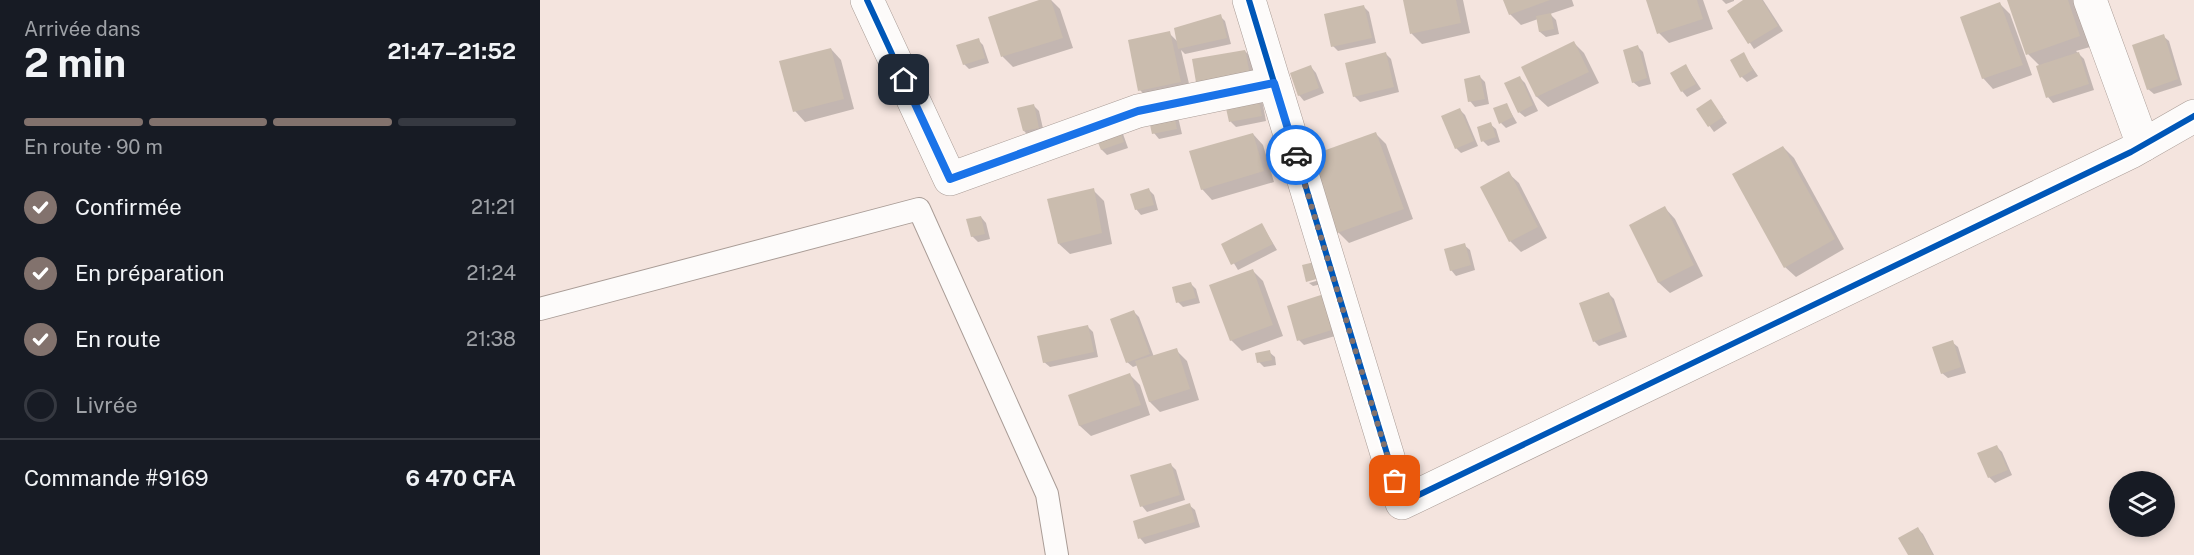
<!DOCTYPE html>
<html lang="fr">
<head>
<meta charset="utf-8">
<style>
	body { margin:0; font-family:"Public Sans",sans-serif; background:#242831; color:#f1f3f6; height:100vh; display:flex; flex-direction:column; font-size:22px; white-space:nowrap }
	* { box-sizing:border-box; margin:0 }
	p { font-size:20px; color:#9ea1a6 }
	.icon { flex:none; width:33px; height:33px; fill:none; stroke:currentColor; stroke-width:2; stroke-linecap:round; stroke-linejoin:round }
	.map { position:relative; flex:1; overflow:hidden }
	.details { display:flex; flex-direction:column; background:#171b24; width:540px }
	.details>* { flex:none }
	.controls { position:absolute; left:1569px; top:471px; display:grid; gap:12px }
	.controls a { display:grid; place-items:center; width:66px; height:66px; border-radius:50%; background:#171b24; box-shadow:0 3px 9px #0003; font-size:30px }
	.pin { position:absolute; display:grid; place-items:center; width:51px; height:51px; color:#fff; margin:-26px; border-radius:12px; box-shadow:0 3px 9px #0006 }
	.courier { position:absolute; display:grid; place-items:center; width:60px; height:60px; margin:-30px; border:4px solid #1a73e8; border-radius:50%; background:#fff; color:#222; box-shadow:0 2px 8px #0007 }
	.head em { font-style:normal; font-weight:700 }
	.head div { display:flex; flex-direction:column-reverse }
	.head { display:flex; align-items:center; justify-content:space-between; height:102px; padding:0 24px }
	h1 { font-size:39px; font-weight:700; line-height:45px }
	.bar { display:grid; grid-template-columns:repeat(4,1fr); gap:9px 6px; align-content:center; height:72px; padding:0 24px }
	.bar i { height:8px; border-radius:4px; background:#363941 }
	.bar .selected { background:#82726d }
	.bar p { grid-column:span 4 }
	.line { display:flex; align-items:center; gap:15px; padding:0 24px; border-top:2px solid #363941 }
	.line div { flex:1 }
	ol { padding:0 24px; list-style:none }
	li { display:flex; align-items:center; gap:18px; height:66px }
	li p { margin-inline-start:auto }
	li .icon { padding:6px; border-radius:50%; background:#82726d; color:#fff; stroke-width:4 }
	li:last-child { color:#9ea1a6 }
	li i { width:33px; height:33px; border:3px solid #363941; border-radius:50% }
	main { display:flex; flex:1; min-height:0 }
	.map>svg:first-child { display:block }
</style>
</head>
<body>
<main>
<section class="details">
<div class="head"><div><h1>2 min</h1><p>Arrivée dans</p></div><em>21:47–21:52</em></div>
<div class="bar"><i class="selected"></i><i class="selected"></i><i class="selected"></i><i></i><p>En route · 90 m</p></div>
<ol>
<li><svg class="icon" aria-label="check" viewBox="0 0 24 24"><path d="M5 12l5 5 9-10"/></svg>Confirmée<p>21:21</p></li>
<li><svg class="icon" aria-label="check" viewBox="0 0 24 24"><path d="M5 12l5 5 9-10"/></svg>En préparation<p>21:24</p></li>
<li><svg class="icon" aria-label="check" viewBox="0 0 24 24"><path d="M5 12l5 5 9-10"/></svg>En route<p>21:38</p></li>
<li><i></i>Livrée</li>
</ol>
<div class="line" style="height:78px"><div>Commande #9169</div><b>6 470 CFA</b></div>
</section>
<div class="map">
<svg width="1654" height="555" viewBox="0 0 1654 555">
	<rect width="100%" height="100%" fill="#f4e4de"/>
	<!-- shadow -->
	<g fill="#0003">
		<polygon points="504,0 511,0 520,9 533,48 473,67 463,57 450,17"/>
		<polygon points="864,0 923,0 930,33 882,44 872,34"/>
		<polygon points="965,0 1032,0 1034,6 1010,14 1016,20 1019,34 1006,37 1000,32 998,19 981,25 970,14"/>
		<polygon points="1108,0 1163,0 1173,29 1129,43 1119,33"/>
		<polygon points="1182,0 1194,0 1194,1 1186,4"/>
		<polygon points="1206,0 1223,0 1243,31 1214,49 1189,11"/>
		<polygon points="1469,0 1533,0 1550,47 1536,51 1544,59 1554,90 1513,103 1508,97 1500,66 1488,54"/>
		<polygon points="1460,4 1470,14 1492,75 1453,89 1443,78"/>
		<polygon points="824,7 829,12 836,43 798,51 793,46"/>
		<polygon points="680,16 685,21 691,44 645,54 641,50 651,92 610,101 600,90 629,33 638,42"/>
		<polygon points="1623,36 1629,41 1642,85 1614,94 1608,89"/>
		<polygon points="438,40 443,45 449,63 429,69 424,64"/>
		<polygon points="1034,43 1044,53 1059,83 1008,107 997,97 983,67"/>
		<polygon points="1098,47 1103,52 1111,84 1099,87 1093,82"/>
		<polygon points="291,49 301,60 314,109 265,122 255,111"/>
		<polygon points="705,51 715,62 726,121 696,127 691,122"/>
		<polygon points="846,54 851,59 859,92 820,102 814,96"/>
		<polygon points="1203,54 1218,76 1207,82 1202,77"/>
		<polygon points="1146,66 1161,89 1147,97 1142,91"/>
		<polygon points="771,67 776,73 784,93 764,101 759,95"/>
		<polygon points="940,77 945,82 949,104 935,107 930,101"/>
		<polygon points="980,78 985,83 998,111 985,117 979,112"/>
		<polygon points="1171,101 1187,123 1174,132 1158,110"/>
		<polygon points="966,104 977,123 966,128 961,123"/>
		<polygon points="494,106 499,111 504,133 489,136 484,131"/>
		<polygon points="920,110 925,115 938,146 921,153 916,148"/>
		<polygon points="638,117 642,134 619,139 614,133"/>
		<polygon points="950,124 956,129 960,142 948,146 943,141"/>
		<polygon points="583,134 588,148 567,155 562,150 557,136"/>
		<polygon points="713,134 723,145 734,182 672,200 662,189"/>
		<polygon points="836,134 846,144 873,219 809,243 798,232"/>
		<polygon points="1243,147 1254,158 1304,249 1256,277 1245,267"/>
		<polygon points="968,173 979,183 1007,238 981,252 970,241 942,187"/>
		<polygon points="553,190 564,201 572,244 530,254 519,244"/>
		<polygon points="609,190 614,195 618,210 601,215 596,209"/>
		<polygon points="1125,208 1135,219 1163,276 1130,293 1119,283 1091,225"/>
		<polygon points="441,217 446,223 450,239 438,242 432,236"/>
		<polygon points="722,225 737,250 698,270 683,245"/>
		<polygon points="924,245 930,250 935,270 916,276 911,270"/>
		<polygon points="712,270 723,281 743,336 702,351 691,340"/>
		<polygon points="790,277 791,282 773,286 769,283"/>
		<polygon points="651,284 656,289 660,303 643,307 638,302"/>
		<polygon points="1069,294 1074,299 1087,337 1059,346 1054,341"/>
		<polygon points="749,307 802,334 764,345 759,340"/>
		<polygon points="593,311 599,317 614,357 636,350 647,361 659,400 620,412 610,402 598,365 593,367 587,362"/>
		<polygon points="548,327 553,332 558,357 510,367 504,362"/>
		<polygon points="1412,342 1418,347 1426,373 1408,378 1402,373"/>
		<polygon points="729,352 735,357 736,365 724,367 719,362"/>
		<polygon points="590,375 600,385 610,415 551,436 540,426 530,396"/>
		<polygon points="1457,447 1462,452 1472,475 1455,483 1449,477"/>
		<polygon points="631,465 636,470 645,500 607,512 602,506"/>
		<polygon points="649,505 655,510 660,527 605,544 600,538"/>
		<polygon points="1378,529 1383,534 1394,555 1369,555"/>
	</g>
	<!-- building -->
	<g fill="#cabcae">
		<polygon points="499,0 511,0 523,38 461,57 448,17"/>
		<polygon points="863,0 916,0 921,23 870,34"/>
		<polygon points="963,0 1010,0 969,15"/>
		<polygon points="1106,0 1157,0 1163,19 1117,34"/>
		<polygon points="1203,0 1222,0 1238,26 1208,44 1187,11"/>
		<polygon points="1467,0 1528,0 1540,36 1486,55"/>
		<polygon points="1460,2 1483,65 1442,79 1420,17"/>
		<polygon points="824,5 832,38 791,47 784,14"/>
		<polygon points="1011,13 1014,29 999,32 996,16"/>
		<polygon points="681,14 687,38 638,49 634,28"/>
		<polygon points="630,31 641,82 598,91 588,40"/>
		<polygon points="1624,34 1638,79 1607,90 1592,45"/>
		<polygon points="439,38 445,58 423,65 416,45"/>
		<polygon points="1034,41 1049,72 996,97 981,67"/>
		<polygon points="1098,45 1107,78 1092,83 1083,50"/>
		<polygon points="291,48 304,99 253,112 239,61"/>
		<polygon points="705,50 712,84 658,94 652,59"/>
		<polygon points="846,52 854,87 813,97 805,63"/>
		<polygon points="1204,52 1213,70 1200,78 1190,60"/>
		<polygon points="1539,52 1549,84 1506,98 1496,66"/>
		<polygon points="1146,64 1156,84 1141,92 1130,73"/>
		<polygon points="771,65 779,88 758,96 750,73"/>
		<polygon points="940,75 945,99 928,102 924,79"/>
		<polygon points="980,76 993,105 978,113 964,83"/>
		<polygon points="717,92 722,116 689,122 684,99"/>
		<polygon points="1171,99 1183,117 1168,127 1156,109"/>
		<polygon points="967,103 973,117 959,124 953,108"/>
		<polygon points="494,104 499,128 483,131 477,108"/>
		<polygon points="920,108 934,141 915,149 901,116"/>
		<polygon points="633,110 637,129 612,134 608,116"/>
		<polygon points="951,122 956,137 941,142 937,127"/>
		<polygon points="578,127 584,142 561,150 555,135"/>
		<polygon points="836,132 864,209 797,233 769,156"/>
		<polygon points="713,133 724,171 661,190 649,151"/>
		<polygon points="1243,146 1295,239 1244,268 1192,174"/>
		<polygon points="969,171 998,227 969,242 940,187"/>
		<polygon points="554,188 562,233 518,244 507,199"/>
		<polygon points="609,188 614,205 595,210 590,194"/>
		<polygon points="1125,206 1154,265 1118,283 1089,225"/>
		<polygon points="441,216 445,234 431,237 426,219"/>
		<polygon points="722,223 733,244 691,265 681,244"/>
		<polygon points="925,243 931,265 910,271 904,249"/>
		<polygon points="783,260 787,276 766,282 762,265"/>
		<polygon points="713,269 733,325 690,341 669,285"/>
		<polygon points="651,282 656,298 636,303 632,287"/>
		<polygon points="1069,292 1082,331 1053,342 1039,303"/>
		<polygon points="787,293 798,328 757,341 747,306"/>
		<polygon points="594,310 610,354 586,363 570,319"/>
		<polygon points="548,325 554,352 503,363 497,336"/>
		<polygon points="1413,340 1421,367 1401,374 1392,347"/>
		<polygon points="637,348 650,389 609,402 595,361"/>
		<polygon points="730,350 732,360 717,363 715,353"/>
		<polygon points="590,373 601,405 539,426 528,395"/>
		<polygon points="1457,445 1468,470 1448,478 1437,453"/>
		<polygon points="631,463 640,495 600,507 590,475"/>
		<polygon points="650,503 655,522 598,539 593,521"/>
		<polygon points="1378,527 1393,555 1368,555 1358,538"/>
	</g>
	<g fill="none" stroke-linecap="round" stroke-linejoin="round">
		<defs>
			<polyline id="lane" points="0,309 379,209 507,494 517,555"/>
			<g id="street">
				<polyline points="327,0 410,179 598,111 734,83"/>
				<polyline points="709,0 862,503 1591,152 1654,116"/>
				<polyline points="1550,0 1603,145"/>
			</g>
		</defs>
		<!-- lane casing -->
		<use href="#lane" stroke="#a99c96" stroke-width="24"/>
		<!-- street casing -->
		<use href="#street" stroke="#a99c96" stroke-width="34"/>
		<!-- lane -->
		<use href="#lane" stroke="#fdfbfa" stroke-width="22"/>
		<!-- street -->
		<use href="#street" stroke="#fdfbfa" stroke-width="33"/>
		<defs>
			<g id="cycleway">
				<polyline points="327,0 410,179 598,111 734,83"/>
				<polyline points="709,0 862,503 1591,152 1654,116"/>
			</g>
		</defs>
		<!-- cycleway casing -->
		<use href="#cycleway" stroke="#fff" stroke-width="10"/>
		<!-- cycleway -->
		<use href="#cycleway" stroke="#0057b8" stroke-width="6"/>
	</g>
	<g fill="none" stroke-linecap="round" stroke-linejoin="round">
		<!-- done -->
		<polyline stroke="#82726d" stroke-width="6" stroke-dasharray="0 10.8" points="756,155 855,481"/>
		<!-- route -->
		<polyline stroke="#1a73e8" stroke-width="8" points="364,80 410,179 598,111 734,83 756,155"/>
	</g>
</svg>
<div class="controls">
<a><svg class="icon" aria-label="layers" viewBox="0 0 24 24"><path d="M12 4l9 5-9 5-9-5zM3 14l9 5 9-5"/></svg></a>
</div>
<div class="pin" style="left:855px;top:481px;background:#ea580c"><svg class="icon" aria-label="bag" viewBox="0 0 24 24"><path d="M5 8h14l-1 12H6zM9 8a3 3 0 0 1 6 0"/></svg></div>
<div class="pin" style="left:364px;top:80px;background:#1f2937"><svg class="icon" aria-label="home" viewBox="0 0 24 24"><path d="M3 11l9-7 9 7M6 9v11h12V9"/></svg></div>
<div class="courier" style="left:756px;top:155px"><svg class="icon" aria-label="car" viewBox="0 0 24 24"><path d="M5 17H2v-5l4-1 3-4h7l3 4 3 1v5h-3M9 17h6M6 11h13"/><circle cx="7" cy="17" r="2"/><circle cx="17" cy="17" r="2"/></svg></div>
</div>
</main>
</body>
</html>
